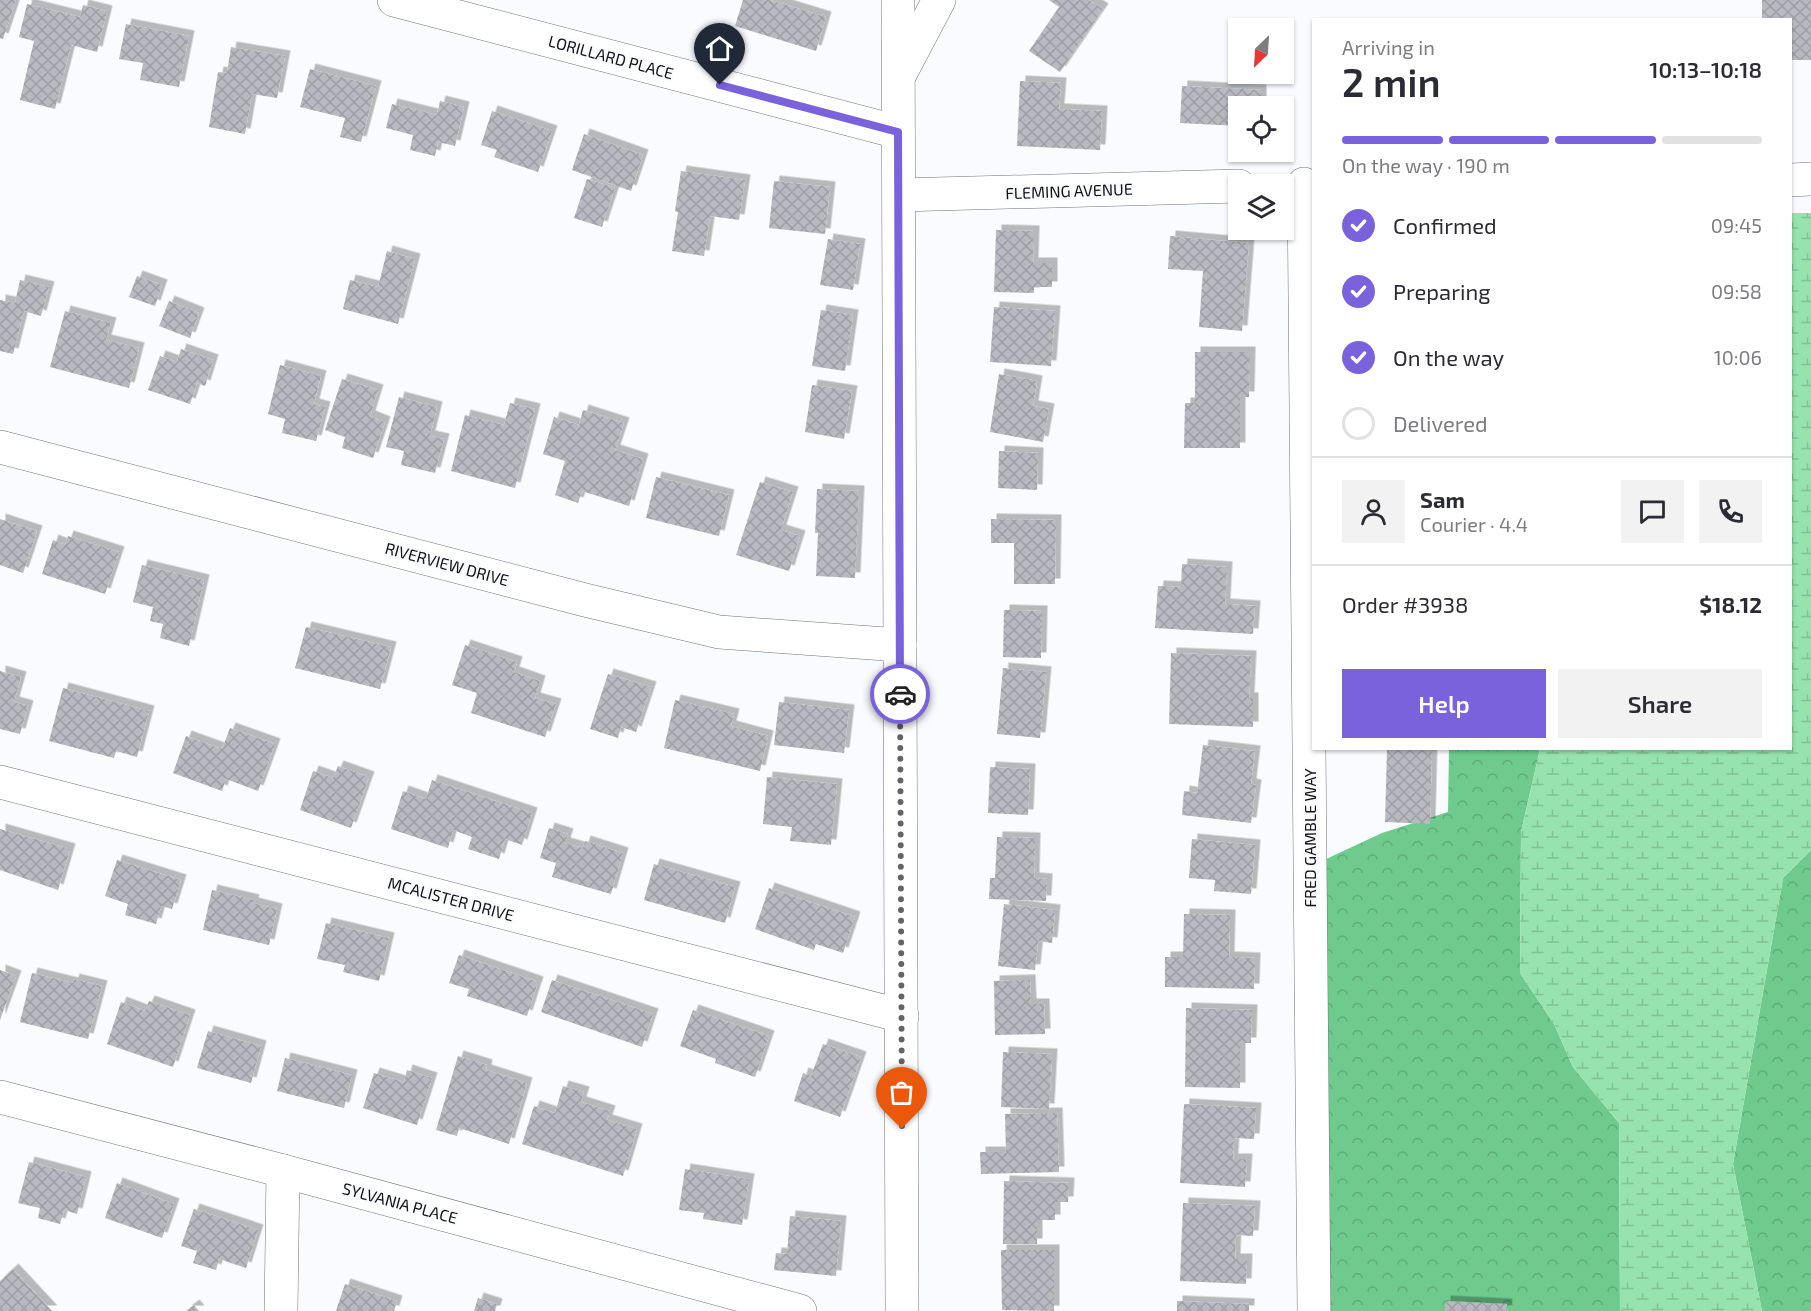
<!DOCTYPE html>
<html lang="en">
<head>
<meta charset="utf-8">
<style>
	body { margin:0; font-family:"Exo 2",sans-serif; background:#f2f2f3; color:#2b2b33; height:100vh; display:flex; flex-direction:column; font-size:22px; white-space:nowrap }
	* { box-sizing:border-box; margin:0 }
	p { font-size:20px; color:#7c7c81 }
	.icon { flex:none; width:33px; height:33px; fill:none; stroke:currentColor; stroke-width:2; stroke-linecap:round; stroke-linejoin:round }
	.map { position:relative; flex:1; overflow:hidden }
	.panel { position:absolute; left:1312px; top:18px; width:480px; height:732px; display:flex; flex-direction:column; background:#fff; border-radius:0px; box-shadow:0 2px 4px #0004 }
	.panel>* { flex:none }
	.needle { width:39px; rotate:205deg }
	.controls { position:absolute; left:1228px; top:18px; display:grid; gap:12px }
	.controls a { display:grid; place-items:center; width:66px; height:66px; border-radius:0px; background:#fff; box-shadow:0 2px 4px #0004; font-size:30px }
	.pin { position:absolute; display:grid; place-items:center; width:51px; height:51px; color:#fff; margin:-62px -26px; border-radius:50% 50% 50% 0; rotate:-45deg; box-shadow:0 0 6px #0007 }
	.pin .icon { rotate:45deg }
	.courier { position:absolute; display:grid; place-items:center; width:60px; height:60px; margin:-30px; border:4px solid #7a62dd; border-radius:50%; background:#fff; color:#222; box-shadow:0 2px 8px #0007 }
	.overview em { font-style:normal; font-weight:600 }
	.overview div { display:flex; flex-direction:column-reverse }
	.overview { display:flex; align-items:center; justify-content:space-between; height:102px; padding:0 30px }
	h1 { font-size:39px; font-weight:600; line-height:45px }
	.bar { display:grid; grid-template-columns:repeat(4,1fr); gap:9px 6px; align-content:center; height:72px; padding:0 30px }
	.bar i { height:8px; border-radius:4px; background:#e1e1e2 }
	.bar .on { background:#7a62dd }
	.bar p { grid-column:span 4 }
	.line { display:flex; align-items:center; gap:15px; padding:0 30px; border-top:2px solid #e1e1e2 }
	.line div { flex:1 }
	.round { display:grid; place-items:center; flex:none; width:63px; height:63px; border-radius:0px; background:#f2f2f3 }
	ol { padding:0 30px; list-style:none }
	li { display:flex; align-items:center; gap:18px; height:66px }
	li p { margin-inline-start:auto }
	li .icon { padding:6px; border-radius:50%; background:#7a62dd; color:#fff; stroke-width:4 }
	li:last-child { color:#7c7c81 }
	li i { width:33px; height:33px; border:3px solid #e1e1e2; border-radius:50% }
	.cta { display:flex; gap:12px; margin-top:auto; padding:12px 30px }
	.cta a { flex:1; height:69px; border-radius:0px; background:#7a62dd; color:#fff; font-size:24px; font-weight:600; line-height:69px; text-align:center }
	.cta a+a { background:#f2f2f3; color:#2b2b33 }
	.map>svg:first-child { display:block }
</style>
</head>
<body>
<div class="map">
<svg width="1811" height="1311" viewBox="0 0 1811 1311">
	<defs>
		<pattern id="forest-crowns" width="20" height="18" patternUnits="userSpaceOnUse" patternTransform="scale(1.5)"><rect width="20" height="18" fill="#6ecb8d"/><path d="M2 6a3 3 0 1 1 6 0M12 15a3 3 0 1 1 6 0" fill="none" stroke="#5ead79"/></pattern>
		<pattern id="wetland-marsh" width="20" height="14" patternUnits="userSpaceOnUse" patternTransform="scale(1.5)"><rect width="20" height="14" fill="#97e3ad"/><path d="M1 5h8M5 5V1M11 12h8M15 12V8" fill="none" stroke="#81c294"/></pattern>
		<pattern id="building-cross-hatch" width="8" height="8" patternUnits="userSpaceOnUse" patternTransform="scale(1.5)"><rect width="8" height="8" fill="#b9bac1"/><path d="M0 0l8 8M0 8l8-8" fill="none" stroke="#9e9fa5"/></pattern>
		<filter id="shadow"><feDropShadow dx="5.5" dy="-5.5" stdDeviation="0" flood-color="#0004"/></filter>
	</defs>
	<rect width="100%" height="100%" fill="#fafbfe"/>
	<!-- forest -->
	<g fill="url(#forest-crowns)">
		<polygon points="1449,749 1540,749 1521,832 1520,973 1554,1024 1573,1067 1619,1123 1620,1311 1328,1311 1324,860 1382,833 1448,812"/>
		<polygon points="1811,850 1811,1311 1762,1311 1733,1164 1783,878"/>
	</g>
	<!-- wetland -->
	<polygon fill="url(#wetland-marsh)" points="1791,213 1811,213 1811,850 1783,878 1733,1164 1762,1311 1620,1311 1619,1123 1573,1067 1554,1024 1520,973 1521,832 1540,749 1791,748"/>
	<!-- building -->
	<g fill="url(#building-cross-hatch)" filter="url(#shadow)">
		<polygon points="0,0 16,0 3,39 0,38"/>
		<polygon points="743,0 770,0 826,17 816,51 735,26"/>
		<polygon points="1049,0 1089,0 1103,9 1060,72 1029,51 1059,7"/>
		<polygon points="1762,0 1811,0 1811,60 1791,60 1791,20 1762,20"/>
		<polygon points="27,4 80,17 83,5 107,11 97,52 71,45 55,109 20,100 34,41 19,37"/>
		<polygon points="126,24 189,36 179,87 140,80 143,63 119,59"/>
		<polygon points="231,47 285,56 277,98 252,94 245,134 209,127 218,72 227,73"/>
		<polygon points="310,69 376,86 361,142 340,137 345,118 300,107"/>
		<polygon points="1020,81 1061,83 1059,109 1102,111 1100,150 1017,146"/>
		<polygon points="1182,86 1261,90 1261,106 1239,106 1239,126 1180,123"/>
		<polygon points="440,101 464,107 455,146 438,142 435,156 410,150 413,135 386,128 392,104 437,115"/>
		<polygon points="492,111 552,131 538,172 494,157 497,150 481,145"/>
		<polygon points="584,134 643,155 631,191 572,170"/>
		<polygon points="681,171 745,180 739,220 710,216 704,256 672,251 678,212 675,211"/>
		<polygon points="587,179 615,188 602,227 574,218"/>
		<polygon points="774,181 830,187 825,234 769,228"/>
		<polygon points="996,230 1034,231 1033,263 1052,263 1052,287 1034,287 1034,293 994,292"/>
		<polygon points="1170,236 1249,243 1242,331 1199,327 1203,271 1168,269"/>
		<polygon points="828,239 860,244 853,290 820,285"/>
		<polygon points="387,251 415,259 398,324 343,309 350,280 378,287"/>
		<polygon points="137,276 162,285 155,306 129,297"/>
		<polygon points="20,280 49,287 41,316 24,311 13,354 0,351 0,300 15,303"/>
		<polygon points="169,301 199,313 190,338 159,326"/>
		<polygon points="994,307 1055,311 1051,366 990,362"/>
		<polygon points="821,310 853,315 845,371 812,366"/>
		<polygon points="65,311 111,323 106,340 139,348 129,388 50,367"/>
		<polygon points="181,349 213,360 205,386 197,383 190,404 148,390 160,356 177,362"/>
		<polygon points="1195,352 1250,352 1249,397 1240,397 1240,448 1184,448 1185,403 1195,403"/>
		<polygon points="280,365 321,376 314,404 325,407 316,441 282,433 285,419 268,414"/>
		<polygon points="999,374 1037,381 1033,406 1049,409 1043,442 990,432"/>
		<polygon points="342,379 378,390 370,416 385,422 373,458 342,448 345,437 325,430"/>
		<polygon points="812,385 852,391 844,439 805,432"/>
		<polygon points="399,397 437,407 430,436 444,439 435,473 401,465 404,451 386,447"/>
		<polygon points="510,403 535,409 515,488 451,471 465,415 504,425"/>
		<polygon points="583,410 624,423 615,450 643,459 629,506 582,491 578,503 555,495 565,461 543,454 554,417 579,425"/>
		<polygon points="999,451 1038,453 1037,490 998,488"/>
		<polygon points="656,477 729,495 719,536 646,518"/>
		<polygon points="760,482 793,492 781,530 800,536 789,571 736,555"/>
		<polygon points="817,489 859,491 855,578 816,576 818,533 815,533"/>
		<polygon points="0,519 37,531 23,573 0,565"/>
		<polygon points="991,519 1056,520 1055,584 1014,584 1014,543 991,543"/>
		<polygon points="68,536 119,552 105,594 42,574 53,540 65,545"/>
		<polygon points="1182,564 1227,567 1225,604 1255,606 1253,634 1155,628 1158,586 1181,587"/>
		<polygon points="142,565 204,580 189,646 160,638 163,624 150,621 153,607 133,602"/>
		<polygon points="1004,610 1042,611 1041,658 1003,657"/>
		<polygon points="306,627 391,647 380,689 295,668"/>
		<polygon points="465,645 517,662 514,672 540,681 535,698 556,704 545,737 471,713 477,693 452,685"/>
		<polygon points="1171,653 1251,656 1249,698 1253,698 1253,727 1169,724"/>
		<polygon points="1003,668 1046,672 1040,738 997,734"/>
		<polygon points="0,671 21,677 14,702 28,706 20,734 0,729"/>
		<polygon points="608,674 651,687 636,732 621,727 618,738 590,729"/>
		<polygon points="63,688 149,711 137,757 116,751 114,758 49,741"/>
		<polygon points="675,700 734,714 731,726 768,736 760,771 664,748"/>
		<polygon points="779,702 849,710 844,753 774,745"/>
		<polygon points="230,728 275,744 258,791 226,779 222,791 173,773 186,736 222,749"/>
		<polygon points="1203,745 1255,751 1251,784 1256,785 1251,823 1182,815 1184,791 1197,793"/>
		<polygon points="1387,748 1432,748 1430,824 1385,822"/>
		<polygon points="338,766 369,777 351,828 300,810 313,771 333,778"/>
		<polygon points="990,767 1030,769 1028,815 988,813"/>
		<polygon points="767,777 837,784 831,845 790,841 792,827 763,824"/>
		<polygon points="432,780 532,813 522,845 505,839 499,859 468,849 472,837 453,830 448,848 391,829 403,791 426,799"/>
		<polygon points="549,828 568,834 565,843 583,848 585,841 623,853 611,894 552,877 556,863 540,858"/>
		<polygon points="0,829 70,849 58,890 0,870"/>
		<polygon points="997,837 1035,838 1034,878 1047,879 1046,901 989,899 990,878 995,878"/>
		<polygon points="1192,839 1255,845 1251,894 1214,891 1215,880 1189,878"/>
		<polygon points="117,860 181,880 172,909 161,906 156,924 125,915 128,904 105,896"/>
		<polygon points="654,864 735,887 725,923 644,900"/>
		<polygon points="769,888 855,917 843,953 816,944 814,950 755,929"/>
		<polygon points="212,890 254,900 253,903 277,909 269,945 203,930"/>
		<polygon points="1004,904 1055,910 1052,943 1038,941 1035,970 998,966"/>
		<polygon points="1184,914 1230,915 1229,957 1255,958 1254,989 1165,987 1165,957 1183,957"/>
		<polygon points="326,923 389,938 379,981 343,972 345,965 317,959"/>
		<polygon points="459,955 538,982 527,1016 467,996 469,989 449,983"/>
		<polygon points="0,970 16,976 0,1020"/>
		<polygon points="32,973 73,983 74,979 102,986 88,1039 20,1022"/>
		<polygon points="552,980 653,1014 642,1047 541,1012"/>
		<polygon points="1030,980 1031,1004 1044,1004 1045,1034 995,1035 994,981"/>
		<polygon points="149,1001 190,1015 173,1067 107,1044 121,1002 145,1011"/>
		<polygon points="1186,1008 1252,1010 1251,1043 1240,1043 1240,1088 1185,1087"/>
		<polygon points="693,1010 769,1036 755,1077 715,1063 716,1059 680,1046"/>
		<polygon points="208,1031 261,1046 251,1083 197,1068"/>
		<polygon points="823,1044 861,1057 840,1117 794,1101 803,1073 811,1076"/>
		<polygon points="1003,1052 1052,1054 1049,1109 1001,1107"/>
		<polygon points="458,1056 487,1065 486,1070 527,1083 509,1144 459,1128 457,1136 436,1130"/>
		<polygon points="285,1058 352,1075 344,1108 277,1091"/>
		<polygon points="407,1070 432,1078 417,1125 363,1108 374,1073 404,1082"/>
		<polygon points="563,1086 584,1092 581,1102 610,1111 607,1120 637,1129 623,1176 522,1144 534,1106 555,1113"/>
		<polygon points="1184,1104 1256,1108 1254,1139 1234,1138 1233,1159 1247,1159 1245,1187 1180,1183"/>
		<polygon points="1057,1113 1059,1172 981,1174 980,1152 1006,1152 1005,1114"/>
		<polygon points="29,1162 86,1177 77,1214 64,1210 60,1224 38,1218 40,1208 18,1203"/>
		<polygon points="685,1169 749,1179 742,1225 703,1219 704,1213 679,1210"/>
		<polygon points="1004,1181 1069,1183 1068,1202 1055,1202 1055,1220 1037,1220 1037,1244 1003,1244"/>
		<polygon points="117,1183 174,1204 162,1238 105,1218"/>
		<polygon points="1183,1203 1255,1206 1253,1236 1236,1235 1235,1259 1247,1259 1246,1284 1180,1281"/>
		<polygon points="194,1209 258,1230 246,1268 219,1259 216,1270 193,1263 197,1251 181,1246"/>
		<polygon points="790,1216 841,1221 836,1276 774,1270 776,1253 787,1254"/>
		<polygon points="1001,1250 1054,1250 1054,1311 1002,1310"/>
		<polygon points="13,1269 52,1311 0,1311 0,1281"/>
		<polygon points="345,1284 397,1301 394,1311 336,1311"/>
		<polygon points="478,1298 497,1304 495,1311 474,1311"/>
		<polygon points="1177,1301 1249,1304 1249,1311 1177,1311"/>
		<polygon points="1445,1301 1507,1304 1506,1311 1445,1311"/>
		<polygon points="194,1305 199,1311 186,1311"/>
	</g>
	<g fill="none" stroke-linecap="round" stroke-linejoin="round">
		<defs>
			<g id="minor">
				<polyline points="394,0 898,132"/>
				<polyline points="898,0 902,1311"/>
				<polyline points="900,74 939,0"/>
				<polyline points="1791,180 1811,179"/>
				<polyline points="1304,184 1314,1311"/>
				<polyline points="899,195 1239,186"/>
				<polyline points="0,447 585,600 719,632 900,645"/>
				<polyline points="0,782 902,1016"/>
				<polyline points="0,1097 283,1171 800,1311"/>
				<polyline points="281,1311 283,1171"/>
			</g>
		</defs>
		<!-- minor casing -->
		<use href="#minor" stroke="#73737a" stroke-width="34"/>
		<!-- minor -->
		<use href="#minor" stroke="#fff" stroke-width="33"/>
	</g>
	<g fill="none" stroke-linecap="round" stroke-linejoin="round">
		<!-- done -->
		<polyline stroke="#636467" stroke-width="6" stroke-dasharray="0 10.8" points="900,694 902,1129"/>
		<!-- route -->
		<polyline stroke="#7a62dd" stroke-width="8" points="720,85 898,132 900,694"/>
	</g>
	<g text-anchor="middle" stroke-width="4.5" stroke-linejoin="round" paint-order="stroke">
		<!-- street labels -->
		<g font-size="16" fill="#121215" stroke="#fafbfe">
			<text transform="translate(611 57) rotate(15)" y="6">LORILLARD PLACE</text>
			<text transform="translate(1069 191) rotate(-2)" y="6">FLEMING AVENUE</text>
			<text transform="translate(447 564) rotate(15)" y="6">RIVERVIEW DRIVE</text>
			<text transform="translate(1310 838) rotate(-90)" y="6">FRED GAMBLE WAY</text>
			<text transform="translate(451 899) rotate(15)" y="6">MCALISTER DRIVE</text>
			<text transform="translate(400 1203) rotate(15)" y="6">SYLVANIA PLACE</text>
		</g>
	</g>
</svg>
<div class="controls">
<a><svg class="needle" viewBox="-14 -14 28 28"><path d="M0-13l5 13h-10z" fill="#e53935"/><path d="M0 13l5-13h-10z" fill="#7c7c81"/></svg></a>
<a><svg class="icon" aria-label="locate" viewBox="0 0 24 24"><circle cx="12" cy="12" r="6"/><path d="M12 2v4M12 18v4M2 12h4M18 12h4"/></svg></a>
<a><svg class="icon" aria-label="layers" viewBox="0 0 24 24"><path d="M12 4l9 5-9 5-9-5zM3 14l9 5 9-5"/></svg></a>
</div>
<div class="pin" style="left:902px;top:1129px;background:#ea580c"><svg class="icon" aria-label="bag" viewBox="0 0 24 24"><path d="M5 8h14l-1 12H6zM9 8a3 3 0 0 1 6 0"/></svg></div>
<div class="pin" style="left:720px;top:85px;background:#1f2937"><svg class="icon" aria-label="home" viewBox="0 0 24 24"><path d="M3 11l9-7 9 7M6 9v11h12V9"/></svg></div>
<div class="courier" style="left:900px;top:694px"><svg class="icon" aria-label="car" viewBox="0 0 24 24"><path d="M5 17H2v-5l4-1 3-4h7l3 4 3 1v5h-3M9 17h6M6 11h13"/><circle cx="7" cy="17" r="2"/><circle cx="17" cy="17" r="2"/></svg></div>
<section class="panel">
<div class="overview"><div><h1>2 min</h1><p>Arriving in</p></div><em>10:13–10:18</em></div>
<div class="bar"><i class="on"></i><i class="on"></i><i class="on"></i><i></i><p>On the way · 190 m</p></div>
<ol>
<li><svg class="icon" aria-label="check" viewBox="0 0 24 24"><path d="M5 12l5 5 9-10"/></svg>Confirmed<p>09:45</p></li>
<li><svg class="icon" aria-label="check" viewBox="0 0 24 24"><path d="M5 12l5 5 9-10"/></svg>Preparing<p>09:58</p></li>
<li><svg class="icon" aria-label="check" viewBox="0 0 24 24"><path d="M5 12l5 5 9-10"/></svg>On the way<p>10:06</p></li>
<li><i></i>Delivered</li>
</ol>
<div class="line" style="height:108px"><a class="round"><svg class="icon" aria-label="person" viewBox="0 0 24 24"><circle cx="12" cy="8" r="4"/><path d="M4 21q1-7 8-7t8 7"/></svg></a><div><b>Sam</b><p>Courier · 4.4</p></div><a class="round"><svg class="icon" aria-label="chat" viewBox="0 0 24 24"><path d="M4 5h16v11H9l-5 4z"/></svg></a><a class="round"><svg class="icon" aria-label="phone" viewBox="0 0 24 24"><path d="M5 4h4l2 5-3 2q2 4 5 5l2-3 5 2v4C11 20 4 13 5 4z"/></svg></a></div>
<div class="line" style="height:78px"><div>Order #3938</div><b>$18.12</b></div>
<div class="cta"><a>Help</a><a>Share</a></div>
</section>
</div>
</body>
</html>
